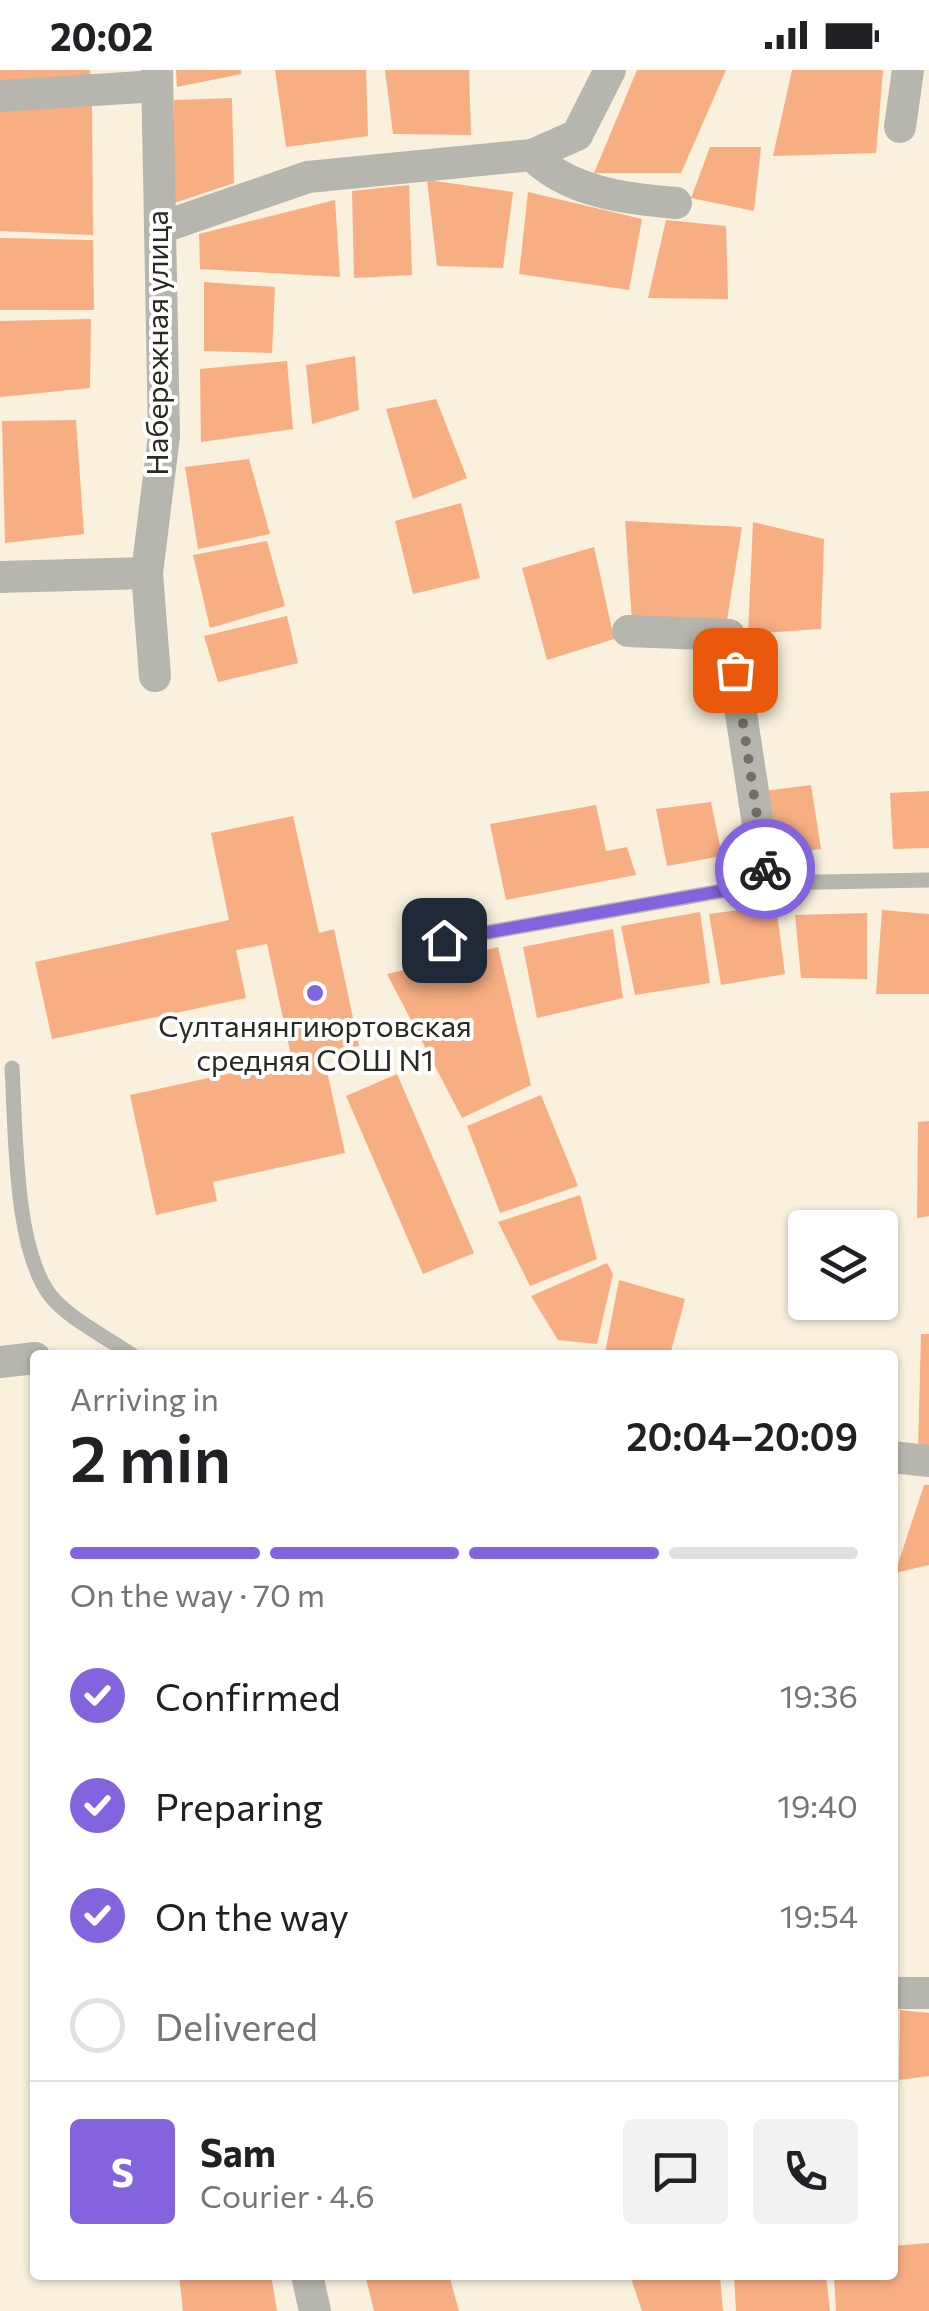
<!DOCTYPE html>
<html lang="en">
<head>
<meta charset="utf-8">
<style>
	body { margin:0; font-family:Commissioner,sans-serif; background:#f2f2f2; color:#202124; height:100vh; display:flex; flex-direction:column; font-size:38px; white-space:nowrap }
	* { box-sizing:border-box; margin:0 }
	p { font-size:32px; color:#757577 }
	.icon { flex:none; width:55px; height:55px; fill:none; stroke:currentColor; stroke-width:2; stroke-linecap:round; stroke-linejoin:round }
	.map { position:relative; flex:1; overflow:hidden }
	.side { position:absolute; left:30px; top:1280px; width:868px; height:930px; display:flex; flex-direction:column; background:#fff; border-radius:10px; box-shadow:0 2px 8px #0004 }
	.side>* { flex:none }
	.controls { position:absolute; left:788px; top:1140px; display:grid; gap:20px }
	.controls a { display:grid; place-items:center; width:110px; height:110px; border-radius:10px; background:#fff; box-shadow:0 2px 8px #0004; font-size:50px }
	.pin { position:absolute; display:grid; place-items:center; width:85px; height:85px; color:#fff; margin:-42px; border-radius:20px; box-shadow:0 5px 15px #0006 }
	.courier { position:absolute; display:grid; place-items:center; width:100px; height:100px; margin:-50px; border:8px solid #8463de; border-radius:50%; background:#fff; color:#222; box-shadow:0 2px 12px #0007 }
	.summary em { font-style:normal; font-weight:600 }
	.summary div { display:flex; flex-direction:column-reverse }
	.summary { display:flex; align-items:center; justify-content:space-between; height:170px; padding:0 40px }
	h1 { font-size:65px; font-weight:600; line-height:75px }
	.bar { display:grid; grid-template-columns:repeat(4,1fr); gap:15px 10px; align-content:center; height:120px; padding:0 40px }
	.bar i { height:12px; border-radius:8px; background:#e0e0e0 }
	.bar .active { background:#8463de }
	.bar p { grid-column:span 4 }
	.line { display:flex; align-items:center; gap:25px; padding:0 40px; border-top:2px solid #e0e0e0 }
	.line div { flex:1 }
	.round { display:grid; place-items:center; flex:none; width:105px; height:105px; border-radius:10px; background:#f2f2f2 }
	ol { padding:0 40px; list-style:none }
	li { display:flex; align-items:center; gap:30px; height:110px }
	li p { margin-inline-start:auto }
	li .icon { padding:10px; border-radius:50%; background:#8463de; color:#fff; stroke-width:4 }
	li:last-child { color:#757577 }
	li i { width:55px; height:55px; border:5px solid #e0e0e0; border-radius:50% }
	.status { display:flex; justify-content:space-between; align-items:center; height:70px; padding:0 50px; background:#fff; direction:ltr }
	.status svg { height:28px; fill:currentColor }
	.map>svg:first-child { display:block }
</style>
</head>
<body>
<div class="status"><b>20:02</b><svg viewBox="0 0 49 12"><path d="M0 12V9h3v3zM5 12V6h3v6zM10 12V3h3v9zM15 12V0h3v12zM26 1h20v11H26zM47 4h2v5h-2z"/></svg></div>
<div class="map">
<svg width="929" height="2241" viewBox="0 0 929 2241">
	<rect width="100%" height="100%" fill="#f9f1de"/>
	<!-- building -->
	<g fill="#f8ae83">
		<polygon points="0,0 90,0 92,12 0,18"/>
		<polygon points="176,0 241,0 241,4 177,17"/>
		<polygon points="275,0 366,0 368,66 286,77"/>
		<polygon points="385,0 469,0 471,65 393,64"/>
		<polygon points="637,0 726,0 681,103 594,103"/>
		<polygon points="792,0 883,0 876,83 773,86"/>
		<polygon points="232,28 234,113 174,133 174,30"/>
		<polygon points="92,35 93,165 0,161 0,37"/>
		<polygon points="710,77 761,77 754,141 691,128"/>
		<polygon points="427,110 513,122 503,198 437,196"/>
		<polygon points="409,115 412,205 354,208 352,121"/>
		<polygon points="528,122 642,149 629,220 519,204"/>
		<polygon points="335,130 340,207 200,199 199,164"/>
		<polygon points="666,150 726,156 728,229 648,228"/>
		<polygon points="0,168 93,170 94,240 0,240"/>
		<polygon points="204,212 275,217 272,283 204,281"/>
		<polygon points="91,249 90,318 0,327 0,251"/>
		<polygon points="355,286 359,340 312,354 306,295"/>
		<polygon points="287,291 293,359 201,372 200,299"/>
		<polygon points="436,329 467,408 413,429 386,339"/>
		<polygon points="76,350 84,464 5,473 2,351"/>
		<polygon points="249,389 270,464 198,479 185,397"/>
		<polygon points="461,433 480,508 413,524 395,451"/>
		<polygon points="625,451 742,457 727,550 632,551"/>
		<polygon points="753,452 824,469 821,559 748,564"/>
		<polygon points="267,471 285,536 210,558 193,485"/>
		<polygon points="594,477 614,569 547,590 522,498"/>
		<polygon points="287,546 298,593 218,612 204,566"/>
		<polygon points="811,715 821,779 764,786 757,722"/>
		<polygon points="929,721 929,778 893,779 890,723"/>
		<polygon points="711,732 722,786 667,796 656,739"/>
		<polygon points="596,735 606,781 627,777 636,805 506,830 490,754"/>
		<polygon points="293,746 319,863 334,859 359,976 323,983 345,1083 213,1112 217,1131 156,1145 130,1025 292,990 267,874 236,880 246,928 52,969 35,892 229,850 211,763"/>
		<polygon points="776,835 785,904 721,915 709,844"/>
		<polygon points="882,840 929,844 929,924 876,924"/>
		<polygon points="700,842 710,913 635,925 621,856"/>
		<polygon points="867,843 867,909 801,908 795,845"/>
		<polygon points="613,859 623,928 537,948 523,877"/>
		<polygon points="498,877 531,1015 462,1048 387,904"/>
		<polygon points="397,1004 474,1183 423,1204 346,1026"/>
		<polygon points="541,1025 578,1116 500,1143 467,1056"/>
		<polygon points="929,1051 929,1146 917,1148 918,1052"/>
		<polygon points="580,1125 597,1189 530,1216 498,1152"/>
		<polygon points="607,1193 613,1204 597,1274 558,1270 531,1226"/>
		<polygon points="619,1210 685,1229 670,1285 605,1283"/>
		<polygon points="921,1264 929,1264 929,1380 918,1381"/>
		<polygon points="924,1415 929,1415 929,1495 895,1503"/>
		<polygon points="900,1940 929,1943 929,2006 899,2010"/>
		<polygon points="929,2173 929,2241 836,2241 834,2205 892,2205 892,2176"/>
		<polygon points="179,2205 271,2205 277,2241 183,2241"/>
		<polygon points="365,2205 449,2205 459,2241 374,2241"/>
		<polygon points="630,2205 720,2205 723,2241 642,2241"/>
		<polygon points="734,2205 826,2205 830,2241 736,2241"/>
	</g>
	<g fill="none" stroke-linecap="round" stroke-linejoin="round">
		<!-- lane -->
		<g stroke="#b6b6ae" stroke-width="15">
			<polyline points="444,870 767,813 929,810"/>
			<path d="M12,998C16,1058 13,1187 55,1231C74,1251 109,1269 132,1285"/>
		</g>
		<!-- street -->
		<g stroke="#b6b6ae" stroke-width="32">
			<polyline points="0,26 157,16"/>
			<polyline points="900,57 908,0"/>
			<path d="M532,85C568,122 627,129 676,133"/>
			<polyline points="160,158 308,107 532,85 577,65 610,0"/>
			<polyline points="0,507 147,503"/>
			<polyline points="628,561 729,565 767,813"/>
			<polyline points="155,606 147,503 164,366 157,0"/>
			<polyline points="0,1292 35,1288"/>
			<polyline points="892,1387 929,1391"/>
			<polyline points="892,1923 929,1923"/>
			<polyline points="307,2205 315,2241"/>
		</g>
	</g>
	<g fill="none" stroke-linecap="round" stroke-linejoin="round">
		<!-- done -->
		<polyline stroke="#746f64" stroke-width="10" stroke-dasharray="0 18" points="735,600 765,799"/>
		<!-- route -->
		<polyline stroke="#8463de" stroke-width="12" points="444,870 767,813 765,799"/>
	</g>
	<!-- markers -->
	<circle fill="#8463de" stroke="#fff" stroke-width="4" cx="315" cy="923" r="10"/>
	<g text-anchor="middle" stroke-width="8" stroke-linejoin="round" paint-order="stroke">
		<!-- street labels -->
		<g font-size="30" fill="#2c2922" stroke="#fff">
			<text transform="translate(158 273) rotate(-90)" y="10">Набережная улица</text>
		</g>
		<!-- poi labels -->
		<g font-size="30" fill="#2c2922" stroke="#fff">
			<text x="315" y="967">Султанянгиюртовская<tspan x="315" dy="34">средняя СОШ N1</tspan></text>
		</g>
	</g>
</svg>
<div class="controls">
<a><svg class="icon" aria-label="layers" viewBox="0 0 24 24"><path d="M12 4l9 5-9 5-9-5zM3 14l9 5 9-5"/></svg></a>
</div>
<div class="pin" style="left:735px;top:600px;background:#ea580c"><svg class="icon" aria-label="bag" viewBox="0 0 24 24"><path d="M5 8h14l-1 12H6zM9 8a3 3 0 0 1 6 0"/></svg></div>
<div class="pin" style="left:444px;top:870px;background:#1f2937"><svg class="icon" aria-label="home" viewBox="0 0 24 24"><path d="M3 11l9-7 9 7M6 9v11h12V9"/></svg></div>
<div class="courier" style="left:765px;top:799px"><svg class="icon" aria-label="bike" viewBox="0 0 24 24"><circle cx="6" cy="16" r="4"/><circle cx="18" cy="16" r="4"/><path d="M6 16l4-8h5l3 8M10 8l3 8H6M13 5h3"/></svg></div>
<section class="side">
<div class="summary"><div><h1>2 min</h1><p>Arriving in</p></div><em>20:04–20:09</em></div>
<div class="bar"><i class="active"></i><i class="active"></i><i class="active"></i><i></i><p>On the way · 70 m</p></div>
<ol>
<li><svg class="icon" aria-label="check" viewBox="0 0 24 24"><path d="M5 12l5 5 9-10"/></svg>Confirmed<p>19:36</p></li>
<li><svg class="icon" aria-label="check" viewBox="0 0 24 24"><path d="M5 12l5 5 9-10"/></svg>Preparing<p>19:40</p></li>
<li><svg class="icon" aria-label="check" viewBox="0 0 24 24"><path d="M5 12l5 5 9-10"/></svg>On the way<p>19:54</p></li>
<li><i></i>Delivered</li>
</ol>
<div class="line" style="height:180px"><b class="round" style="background:#8463de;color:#fff">S</b><div><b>Sam</b><p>Courier · 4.6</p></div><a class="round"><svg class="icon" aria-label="chat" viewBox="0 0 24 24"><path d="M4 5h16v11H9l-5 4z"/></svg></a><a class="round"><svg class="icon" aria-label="phone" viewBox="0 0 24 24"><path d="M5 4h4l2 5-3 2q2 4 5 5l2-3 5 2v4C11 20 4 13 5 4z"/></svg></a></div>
</section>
</div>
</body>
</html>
